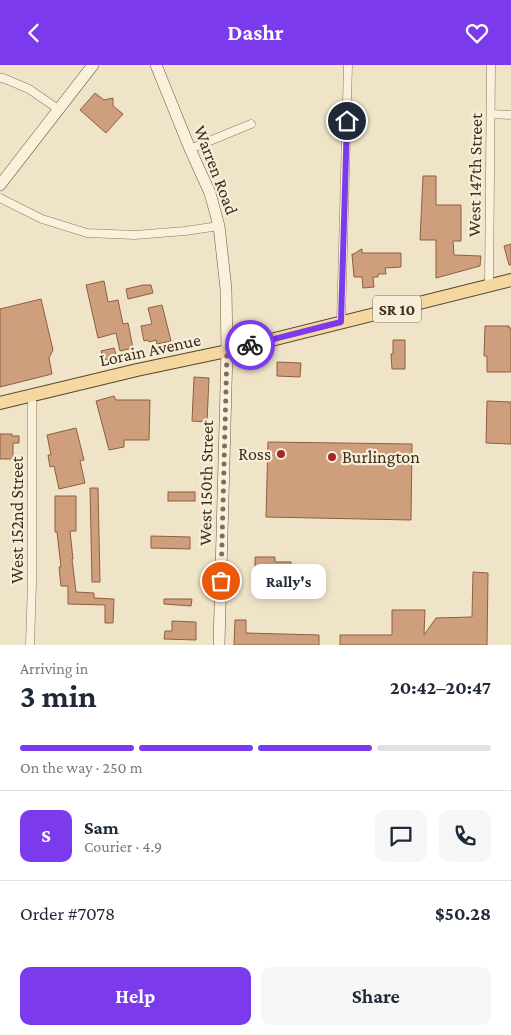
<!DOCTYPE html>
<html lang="en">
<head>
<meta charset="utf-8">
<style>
	body { margin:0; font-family:"Crimson Pro",serif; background:#f6f6f7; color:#1f2937; height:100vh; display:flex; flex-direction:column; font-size:19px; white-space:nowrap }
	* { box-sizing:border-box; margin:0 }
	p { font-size:16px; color:#747a83 }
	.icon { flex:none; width:28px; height:28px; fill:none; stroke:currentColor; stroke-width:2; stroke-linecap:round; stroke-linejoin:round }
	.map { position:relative; height:580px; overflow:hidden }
	.drawer { display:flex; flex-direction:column; background:#fff; flex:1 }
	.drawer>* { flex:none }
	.pin { position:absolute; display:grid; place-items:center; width:42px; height:42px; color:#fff; margin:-21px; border:2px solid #fff; border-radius:50%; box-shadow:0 1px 5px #0007 }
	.courier { position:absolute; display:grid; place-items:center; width:50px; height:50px; margin:-25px; border:4px solid #7c3aed; border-radius:50%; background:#fff; color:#222; box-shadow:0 1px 6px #0007 }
	.bubble { position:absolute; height:35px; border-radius:10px; background:#fff; box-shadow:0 2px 8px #0003; font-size:16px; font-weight:700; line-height:35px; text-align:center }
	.overview em { font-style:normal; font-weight:700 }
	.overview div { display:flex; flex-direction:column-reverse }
	.overview { display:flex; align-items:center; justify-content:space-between; height:85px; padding:0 20px }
	h1 { font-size:32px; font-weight:700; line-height:38px }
	.bar { display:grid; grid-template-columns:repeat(4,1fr); gap:8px 5px; align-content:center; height:60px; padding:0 20px }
	.bar i { height:6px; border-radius:4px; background:#e0e1e3 }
	.bar .active { background:#7c3aed }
	.bar p { grid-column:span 4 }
	.line { display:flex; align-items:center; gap:12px; padding:0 20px; border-top:1px solid #e0e1e3 }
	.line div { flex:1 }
	.round { display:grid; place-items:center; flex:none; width:52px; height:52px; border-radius:10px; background:#f6f6f7 }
	.cta { display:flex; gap:10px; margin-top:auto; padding:10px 20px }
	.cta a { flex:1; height:58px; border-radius:10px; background:#7c3aed; color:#fff; font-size:20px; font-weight:700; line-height:58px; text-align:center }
	.cta a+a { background:#f6f6f7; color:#1f2937 }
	header { display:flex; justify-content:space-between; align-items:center; height:65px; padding:0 20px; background:#7c3aed; color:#fff; font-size:22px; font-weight:700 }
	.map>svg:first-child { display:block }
</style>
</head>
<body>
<header><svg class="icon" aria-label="back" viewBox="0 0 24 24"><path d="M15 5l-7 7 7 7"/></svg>Dashr<svg class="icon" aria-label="heart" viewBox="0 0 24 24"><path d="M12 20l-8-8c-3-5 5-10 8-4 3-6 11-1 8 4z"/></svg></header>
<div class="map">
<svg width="511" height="580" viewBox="0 0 511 580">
	<rect width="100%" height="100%" fill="#f0e4c8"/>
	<!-- building -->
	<g fill="#cf9f7d" stroke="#8d5f41">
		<polygon points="95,28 104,35 113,33 113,41 123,49 106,68 80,45"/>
		<polygon points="423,111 436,111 436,140 461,140 461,176 453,176 454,190 481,191 480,201 436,213 436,175 420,175"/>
		<polygon points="511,179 511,200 509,200 504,181"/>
		<polygon points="362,184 362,188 401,188 401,202 385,203 386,209 378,209 378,212 373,212 374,222 363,223 362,212 354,212 352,189 354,189 358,186"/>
		<polygon points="104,216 108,237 118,235 123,259 128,258 133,283 120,286 116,268 98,273 86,220"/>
		<polygon points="143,220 151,220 153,228 128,234 126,224"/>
		<polygon points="41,234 53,285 49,293 52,309 0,322 0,244"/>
		<polygon points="162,240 171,276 157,279 156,275 149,277 148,275 144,276 141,261 152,259 148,243"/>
		<polygon points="485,261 509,261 509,263 511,263 511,307 487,307 487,291 484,291"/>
		<polygon points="393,275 405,275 405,304 392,304 391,289 393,289"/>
		<polygon points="114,283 117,292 104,295 101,286"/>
		<polygon points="277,297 301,298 300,312 277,311"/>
		<polygon points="194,312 209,313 207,357 192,356"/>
		<polygon points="114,331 116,335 150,335 149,375 124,375 124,382 109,385 96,336"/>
		<polygon points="487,336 511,337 511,379 486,378"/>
		<polygon points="76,363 84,395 80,396 85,418 59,424 54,401 50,402 48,390 51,390 47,370"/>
		<polygon points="0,369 12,369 12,371 19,371 19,378 13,378 13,394 0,394"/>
		<polygon points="268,377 412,379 411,455 266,452"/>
		<polygon points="90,423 98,423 100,517 92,517"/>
		<rect x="168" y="427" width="27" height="9"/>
		<polygon points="55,431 76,431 76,466 70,466 73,494 72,494 76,527 94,528 94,533 114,534 113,558 105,558 105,540 68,539 68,521 61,521 59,502 61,502 57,467 55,467"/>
		<polygon points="151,471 190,472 190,484 151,483"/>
		<polygon points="255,492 275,492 275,497 291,497 291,513 255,512"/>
		<polygon points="473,507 488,508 487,580 340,580 340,570 392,570 392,545 425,545 424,570 436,553 472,552"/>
		<polygon points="164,534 192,534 191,541 164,539"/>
		<polygon points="235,555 246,555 246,568 319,570 319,580 234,580"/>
		<polygon points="172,556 196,557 196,575 164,574 165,566 172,566"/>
	</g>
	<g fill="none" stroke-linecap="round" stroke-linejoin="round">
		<defs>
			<g id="street">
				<polyline points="0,13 3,13 29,24 58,44"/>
				<polyline points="491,49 511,50"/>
				<polyline points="190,84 251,59"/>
				<polyline points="0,133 42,154 87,168 135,170 185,166 219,161"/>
				<polyline points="489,221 491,0"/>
				<polyline points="341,257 348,0"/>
				<polyline points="30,580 32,518 32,330"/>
			</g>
			<g id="secondary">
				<polyline points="156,0 190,84 210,128 219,161 226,224 227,286 219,580"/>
				<polyline points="0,120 93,0"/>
			</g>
			<polyline id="primary" points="0,338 137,305 227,286 511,215"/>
		</defs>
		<!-- street casing -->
		<use href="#street" stroke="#8d765c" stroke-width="9"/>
		<!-- secondary casing -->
		<use href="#secondary" stroke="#6f573f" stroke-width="12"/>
		<!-- primary casing -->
		<use href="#primary" stroke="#5b4430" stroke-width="14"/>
		<!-- street -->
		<use href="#street" stroke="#faf1dc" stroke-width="8"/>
		<!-- secondary -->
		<use href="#secondary" stroke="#faf1dc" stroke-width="11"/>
		<!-- primary -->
		<use href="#primary" stroke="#f3d9a0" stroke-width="12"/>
	</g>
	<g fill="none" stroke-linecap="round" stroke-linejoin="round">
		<!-- done -->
		<polyline stroke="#7c6e5b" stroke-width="5" stroke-dasharray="0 9" points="221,516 227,286 250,280"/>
		<!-- route -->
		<polyline stroke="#7c3aed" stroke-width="6" points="250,280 341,257 347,56"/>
	</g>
	<!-- markers -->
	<g fill="#9e2a2b" stroke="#f7eed8" stroke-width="2">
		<circle cx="281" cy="389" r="5"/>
		<circle cx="332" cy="392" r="5"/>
	</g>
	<g text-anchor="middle" stroke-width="4.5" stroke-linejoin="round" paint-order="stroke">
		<!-- shield labels -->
		<rect fill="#f7eed8" stroke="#756857" stroke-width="1" x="373" y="230.5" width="48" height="27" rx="4"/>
		<g font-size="16" font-weight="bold" fill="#3d2e20">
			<text x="397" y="250">SR 10</text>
		</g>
		<!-- street labels -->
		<g font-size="18" fill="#3d2e20" stroke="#f7eed8">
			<text transform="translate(216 105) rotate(69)" y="6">Warren Road</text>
			<text transform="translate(475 110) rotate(-89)" y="6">West 147th Street</text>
			<text transform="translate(150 285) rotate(-12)" y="6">Lorain Avenue</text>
			<text transform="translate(206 418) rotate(-89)" y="6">West 150th Street</text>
			<text transform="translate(17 455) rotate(-90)" y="6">West 152nd Street</text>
		</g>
		<!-- poi labels -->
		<g font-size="18" fill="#3d2e20" stroke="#f7eed8" text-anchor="end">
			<text x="271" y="395">Ross</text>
			<text x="342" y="398" text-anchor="start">Burlington</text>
		</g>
	</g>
</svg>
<div class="pin" style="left:221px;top:516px;background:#ea580c"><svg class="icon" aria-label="bag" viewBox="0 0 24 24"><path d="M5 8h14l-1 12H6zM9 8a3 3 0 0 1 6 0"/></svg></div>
<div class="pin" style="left:347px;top:56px;background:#1f2937"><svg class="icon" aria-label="home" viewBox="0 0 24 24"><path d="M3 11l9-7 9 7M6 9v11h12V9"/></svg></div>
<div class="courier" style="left:250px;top:280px"><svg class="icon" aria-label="bike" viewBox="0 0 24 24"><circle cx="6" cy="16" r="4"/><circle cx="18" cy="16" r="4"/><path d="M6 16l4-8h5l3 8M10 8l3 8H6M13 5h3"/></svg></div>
<div class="bubble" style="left:251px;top:499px;width:75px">Rally's</div>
</div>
<section class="drawer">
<div class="overview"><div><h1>3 min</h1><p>Arriving in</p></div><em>20:42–20:47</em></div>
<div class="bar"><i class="active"></i><i class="active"></i><i class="active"></i><i></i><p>On the way · 250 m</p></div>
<div class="line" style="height:90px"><b class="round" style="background:#7c3aed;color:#fff">S</b><div><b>Sam</b><p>Courier · 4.9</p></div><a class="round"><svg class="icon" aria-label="chat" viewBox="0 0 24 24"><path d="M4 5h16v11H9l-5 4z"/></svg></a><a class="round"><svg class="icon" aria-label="phone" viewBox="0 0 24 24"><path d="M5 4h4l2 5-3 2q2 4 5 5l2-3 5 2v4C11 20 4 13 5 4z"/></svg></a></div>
<div class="line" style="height:65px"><div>Order #7078</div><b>$50.28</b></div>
<div class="cta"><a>Help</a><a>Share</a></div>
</section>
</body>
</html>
